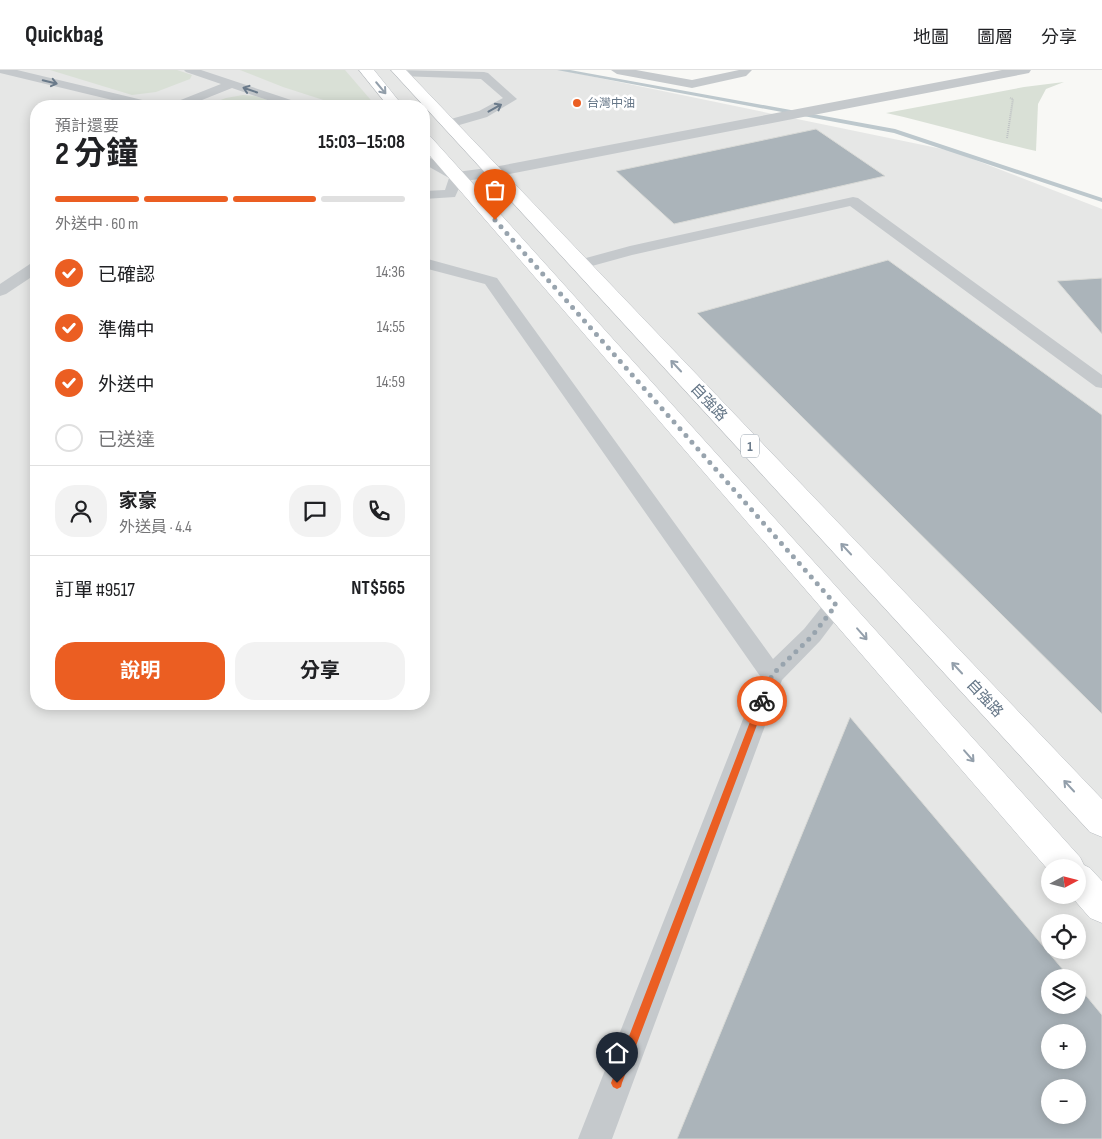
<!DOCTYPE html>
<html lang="zh-TW">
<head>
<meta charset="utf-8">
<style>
	body { margin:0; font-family:"Sofia Sans Condensed","Noto Sans TC",sans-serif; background:#f2f2f2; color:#202124; height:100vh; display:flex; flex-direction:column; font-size:19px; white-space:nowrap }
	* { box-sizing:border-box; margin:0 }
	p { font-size:16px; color:#757577 }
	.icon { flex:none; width:28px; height:28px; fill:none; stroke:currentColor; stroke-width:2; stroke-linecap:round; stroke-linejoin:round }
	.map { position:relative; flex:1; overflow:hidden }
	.side { position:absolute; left:30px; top:30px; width:400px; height:610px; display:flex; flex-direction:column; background:#fff; border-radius:20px; box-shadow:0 2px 12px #0003 }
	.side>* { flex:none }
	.needle { width:32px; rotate:83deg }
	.buttons { position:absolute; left:1041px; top:789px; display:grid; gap:10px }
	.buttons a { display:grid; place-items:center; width:45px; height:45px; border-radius:50%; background:#fff; box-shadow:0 2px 12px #0003; font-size:25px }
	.pin { position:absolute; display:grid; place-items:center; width:42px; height:42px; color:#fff; margin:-51px -21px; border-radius:50% 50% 50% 0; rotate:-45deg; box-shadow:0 0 5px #0007 }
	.pin .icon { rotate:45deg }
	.courier { position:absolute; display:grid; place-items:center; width:50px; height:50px; margin:-25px; border:4px solid #eb5e22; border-radius:50%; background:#fff; color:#222; box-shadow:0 1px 6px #0007 }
	.summary em { font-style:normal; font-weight:700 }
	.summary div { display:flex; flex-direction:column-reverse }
	.summary { display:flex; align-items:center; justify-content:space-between; height:85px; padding:0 25px }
	h1 { font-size:32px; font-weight:700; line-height:38px }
	.bar { display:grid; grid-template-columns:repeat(4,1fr); gap:8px 5px; align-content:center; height:60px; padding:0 25px }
	.bar i { height:6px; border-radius:4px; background:#e0e0e0 }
	.bar .active { background:#eb5e22 }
	.bar p { grid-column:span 4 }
	.line { display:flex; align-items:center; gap:12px; padding:0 25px; border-top:1px solid #e0e0e0 }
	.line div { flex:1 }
	.round { display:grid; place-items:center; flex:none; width:52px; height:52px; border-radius:20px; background:#f2f2f2 }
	ol { padding:0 25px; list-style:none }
	li { display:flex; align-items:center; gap:15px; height:55px }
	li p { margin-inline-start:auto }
	li .icon { padding:5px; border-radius:50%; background:#eb5e22; color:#fff; stroke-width:4 }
	li:last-child { color:#757577 }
	li i { width:28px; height:28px; border:2px solid #e0e0e0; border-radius:50% }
	.primary-button { display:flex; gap:10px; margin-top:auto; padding:10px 25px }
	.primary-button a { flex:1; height:58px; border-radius:20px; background:#eb5e22; color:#fff; font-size:20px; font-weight:700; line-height:58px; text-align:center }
	.primary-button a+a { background:#f2f2f2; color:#202124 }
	header { display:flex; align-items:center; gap:30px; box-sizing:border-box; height:70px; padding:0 25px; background:#fff; border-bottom:1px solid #e0e0e0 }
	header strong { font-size:24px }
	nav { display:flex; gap:28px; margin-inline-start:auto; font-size:18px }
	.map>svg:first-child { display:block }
</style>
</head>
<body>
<header>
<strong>Quickbag</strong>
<nav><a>地圖</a><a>圖層</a><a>分享</a></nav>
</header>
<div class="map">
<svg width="1102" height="1069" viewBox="0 0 1102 1069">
	<rect width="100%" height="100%" fill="#f8f8f5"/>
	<!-- built -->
	<path fill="#e6e7e6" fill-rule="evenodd" d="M0,0H561L952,81L1102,139V1069H0ZM36,36H424V634H36ZM1050,798H1078V825H1050ZM1050,852H1078V880H1050ZM1050,908H1078V935H1050ZM1050,962H1078V990H1050ZM1050,1018H1078V1045H1050Z"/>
	<!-- green -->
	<g fill="#d9e0d6">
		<polygon points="50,0 177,0 192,5 190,9 156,22 132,25"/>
		<polygon points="240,0 345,0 376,36 342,36 283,17"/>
		<path d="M1064,12L1046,19L1038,34L1036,81C986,70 937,54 886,43L1024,17Z"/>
		<polygon points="243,25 255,26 287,36 204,36 226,28"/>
	</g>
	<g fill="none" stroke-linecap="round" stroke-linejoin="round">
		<!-- stream -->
		<polygon fill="#bdc8cd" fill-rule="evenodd" points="557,0 570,0 895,59 1102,128 1102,132 894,63"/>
	</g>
	<!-- building -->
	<g fill="#abb4ba" stroke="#d9dad7" fill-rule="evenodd">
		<polygon points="816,59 885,106 674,154 616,101"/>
		<polygon points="888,190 1102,345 1102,644 697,243"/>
		<polygon points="1102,208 1102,264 1057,211"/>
		<path d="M850,647L1070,908H1050V935H1078V916L1102,945V1069H677ZM1050,962H1078V990H1050ZM1050,1018H1078V1045H1050Z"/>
	</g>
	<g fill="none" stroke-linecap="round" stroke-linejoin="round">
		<defs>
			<g id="primary">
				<polygon points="359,0 374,0 403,36 388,36"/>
				<polygon points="391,0 406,0 1102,729 1102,767 1090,762"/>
				<polygon points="424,64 430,66 1080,787 1084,795 1090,798 1102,811 1102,853 1090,848 1070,825 1078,825 1078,798 1050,798 1050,802 424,79"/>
			</g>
		</defs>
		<!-- primary casing -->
		<use href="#primary" stroke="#b8bcc0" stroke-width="1"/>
		<!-- path -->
		<polyline stroke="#bec1c3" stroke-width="2" stroke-dasharray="1 1" stroke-linecap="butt" points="1007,68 1013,29 1010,28"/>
		<!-- service -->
		<g fill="#c5c9cc" fill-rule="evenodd">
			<polygon points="0,0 17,0 155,33 157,36 137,36 0,3"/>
			<polygon points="184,0 201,0 300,33 302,36 285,36 232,18 187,36 171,36 173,33 221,14 186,2"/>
			<polygon points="396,0 484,2 488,3 517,29 487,47 449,58 443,54 444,51 479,41 503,28 481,9 400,6 396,4 394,2"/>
			<polygon points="611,0 636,0 692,10 739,0 752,0 746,6 692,18 617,4"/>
			<polygon points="424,85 462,104 464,107 455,127 424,129 424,121 445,120 449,108 424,94"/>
			<polygon points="853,127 858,128 1102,305 1102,318 1096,317 850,136 632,185 581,199 575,197 573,194 575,191 630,176"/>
			<polygon points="424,188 497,208 773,589 804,559 828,529 836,527 844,529 847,535 820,571 782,610 612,1069 578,1069 760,606 485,214 424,198"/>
			<polygon points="36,192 36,204 6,224 0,226 0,214 30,194"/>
		</g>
		<!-- minor -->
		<polygon fill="#c5c9cc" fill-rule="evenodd" points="1002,0 1031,0 1029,3 1024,4 494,107 457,112 451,111 449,107 451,103 457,102 494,97"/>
		<!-- primary -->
		<use href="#primary" fill="#fff" fill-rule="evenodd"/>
	</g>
	<!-- one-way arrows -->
	<defs><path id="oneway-shaft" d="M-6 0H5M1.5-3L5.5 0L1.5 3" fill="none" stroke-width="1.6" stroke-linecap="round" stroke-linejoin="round" transform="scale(1.25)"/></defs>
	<g stroke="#6a7a8a">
		<use href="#oneway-shaft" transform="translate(50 12) rotate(14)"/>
		<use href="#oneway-shaft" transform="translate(250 20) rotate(-161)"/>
		<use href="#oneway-shaft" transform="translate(495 38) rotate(-29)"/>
	</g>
	<g stroke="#939fab">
		<use href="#oneway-shaft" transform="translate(381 18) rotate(50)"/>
		<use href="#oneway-shaft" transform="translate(676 296) rotate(-133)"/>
		<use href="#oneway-shaft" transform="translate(846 479) rotate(-133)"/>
		<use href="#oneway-shaft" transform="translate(862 564) rotate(49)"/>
		<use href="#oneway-shaft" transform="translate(957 598) rotate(-133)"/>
		<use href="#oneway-shaft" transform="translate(969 686) rotate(49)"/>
		<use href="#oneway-shaft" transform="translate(1069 716) rotate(-133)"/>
	</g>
	<!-- route -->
	<polygon fill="#eb5e22" points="762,628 766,631 622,1013 621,1017 617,1019 613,1017 611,1013 758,631"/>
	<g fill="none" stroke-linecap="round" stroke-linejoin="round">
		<!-- done -->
		<polyline stroke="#98a4ae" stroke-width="5" stroke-dasharray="0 9" points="495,150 836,535 812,566 772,605 762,631"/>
	</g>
	<!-- markers -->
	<circle fill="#eb5e22" stroke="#fff" stroke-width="2" cx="577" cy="33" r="5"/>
	<g text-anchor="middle" stroke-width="5" stroke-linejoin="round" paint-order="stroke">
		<!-- far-poi labels -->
		<g font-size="12" fill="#657687" stroke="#fff" text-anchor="start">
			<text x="587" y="37">台灣中油</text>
		</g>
		<!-- shield labels -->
		<rect fill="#fff" stroke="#939fab" stroke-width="1" x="741" y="364.5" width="18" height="23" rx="4"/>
		<g font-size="14" font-weight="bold" fill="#657687">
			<text x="750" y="381">1</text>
		</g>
		<!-- street labels -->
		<g font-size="15" fill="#657687" stroke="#fff">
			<text transform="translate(709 332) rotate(47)" y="5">自強路</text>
			<text transform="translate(985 628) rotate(47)" y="5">自強路</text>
		</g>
	</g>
</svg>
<div class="buttons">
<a><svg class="needle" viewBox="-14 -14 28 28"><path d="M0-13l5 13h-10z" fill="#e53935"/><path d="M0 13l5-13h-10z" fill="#757577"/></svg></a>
<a><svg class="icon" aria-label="locate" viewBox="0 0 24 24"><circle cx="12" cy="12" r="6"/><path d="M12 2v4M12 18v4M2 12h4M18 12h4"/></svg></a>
<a><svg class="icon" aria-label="layers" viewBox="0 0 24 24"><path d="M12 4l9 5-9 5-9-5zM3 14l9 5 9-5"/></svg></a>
<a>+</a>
<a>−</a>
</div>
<div class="pin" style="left:495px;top:150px;background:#ea580c"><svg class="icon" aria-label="bag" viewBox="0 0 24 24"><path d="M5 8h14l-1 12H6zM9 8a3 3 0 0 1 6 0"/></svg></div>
<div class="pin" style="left:617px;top:1013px;background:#1f2937"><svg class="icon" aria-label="home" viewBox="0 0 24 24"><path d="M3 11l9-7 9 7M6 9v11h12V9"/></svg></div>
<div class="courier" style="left:762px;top:631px"><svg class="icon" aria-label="bike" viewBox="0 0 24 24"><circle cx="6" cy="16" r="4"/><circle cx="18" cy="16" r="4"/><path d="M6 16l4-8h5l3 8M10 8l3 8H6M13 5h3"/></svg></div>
<section class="side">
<div class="summary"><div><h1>2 分鐘</h1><p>預計還要</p></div><em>15:03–15:08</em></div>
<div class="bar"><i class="active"></i><i class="active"></i><i class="active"></i><i></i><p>外送中 · 60 m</p></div>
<ol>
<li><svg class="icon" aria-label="check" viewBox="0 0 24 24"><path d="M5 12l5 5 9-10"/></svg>已確認<p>14:36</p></li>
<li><svg class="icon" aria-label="check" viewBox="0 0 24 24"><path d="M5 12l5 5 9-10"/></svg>準備中<p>14:55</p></li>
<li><svg class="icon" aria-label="check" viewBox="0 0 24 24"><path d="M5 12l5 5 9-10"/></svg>外送中<p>14:59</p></li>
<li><i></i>已送達</li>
</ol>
<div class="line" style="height:90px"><a class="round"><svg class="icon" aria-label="person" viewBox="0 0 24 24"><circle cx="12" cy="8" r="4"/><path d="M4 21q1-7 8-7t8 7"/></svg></a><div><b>家豪</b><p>外送員 · 4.4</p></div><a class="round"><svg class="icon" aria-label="chat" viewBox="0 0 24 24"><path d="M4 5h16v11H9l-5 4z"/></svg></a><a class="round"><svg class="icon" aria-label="phone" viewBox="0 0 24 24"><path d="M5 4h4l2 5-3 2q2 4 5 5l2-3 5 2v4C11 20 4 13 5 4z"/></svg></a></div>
<div class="line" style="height:65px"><div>訂單 #9517</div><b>NT$565</b></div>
<div class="primary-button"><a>說明</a><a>分享</a></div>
</section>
</div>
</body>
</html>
